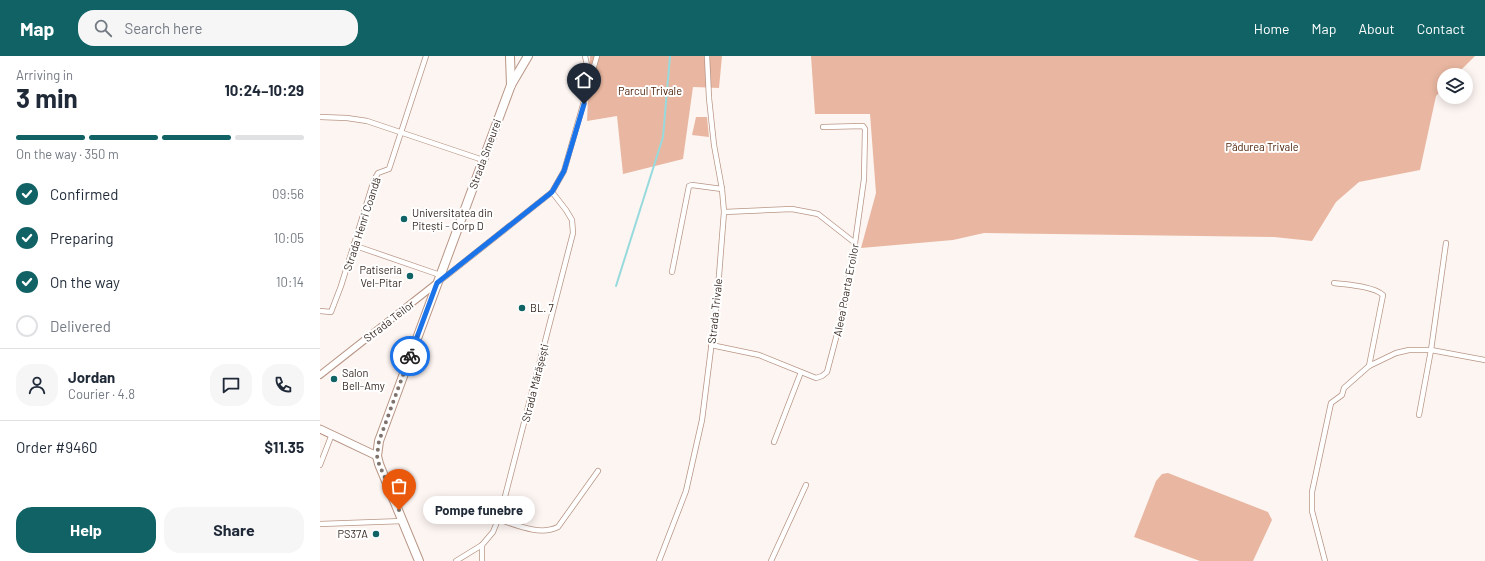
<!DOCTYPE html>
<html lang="en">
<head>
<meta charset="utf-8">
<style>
	body { margin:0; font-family:Barlow,sans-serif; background:#f6f6f7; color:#1f2937; height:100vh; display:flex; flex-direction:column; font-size:15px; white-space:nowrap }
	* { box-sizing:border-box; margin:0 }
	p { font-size:13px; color:#747a83 }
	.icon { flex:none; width:22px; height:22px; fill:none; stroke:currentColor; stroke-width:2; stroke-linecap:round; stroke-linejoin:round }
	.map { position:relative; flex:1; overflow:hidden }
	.details { display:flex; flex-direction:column; background:#fff; width:320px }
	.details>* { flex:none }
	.tools { position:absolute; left:1117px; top:12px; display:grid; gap:8px }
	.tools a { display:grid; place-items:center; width:36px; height:36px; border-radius:50%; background:#fff; box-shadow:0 2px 10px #0003; font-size:20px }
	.pin { position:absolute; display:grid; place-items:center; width:34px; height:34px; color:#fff; margin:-41px -17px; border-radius:50% 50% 50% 0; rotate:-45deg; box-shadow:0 0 4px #0007 }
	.pin .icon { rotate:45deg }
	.courier { position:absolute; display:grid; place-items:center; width:40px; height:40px; margin:-20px; border:3px solid #1a73e8; border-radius:50%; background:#fff; color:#222; box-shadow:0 1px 5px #0007 }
	.bubble { position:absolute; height:28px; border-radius:14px; background:#fff; box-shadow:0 2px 10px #0003; font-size:13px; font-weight:700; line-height:28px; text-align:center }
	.head em { font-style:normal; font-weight:700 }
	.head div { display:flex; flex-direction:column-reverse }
	.head { display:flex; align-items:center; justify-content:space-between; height:68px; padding:0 16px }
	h1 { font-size:26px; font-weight:700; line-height:30px }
	.bar { display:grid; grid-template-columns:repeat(4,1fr); gap:6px 4px; align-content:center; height:48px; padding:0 16px }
	.bar i { height:5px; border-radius:3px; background:#e0e1e3 }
	.bar .selected { background:#106265 }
	.bar p { grid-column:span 4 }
	.line { display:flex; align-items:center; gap:10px; padding:0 16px; border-top:1px solid #e0e1e3 }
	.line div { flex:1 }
	.round { display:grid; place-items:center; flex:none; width:42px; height:42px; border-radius:16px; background:#f6f6f7 }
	ol { padding:0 16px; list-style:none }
	li { display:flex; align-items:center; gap:12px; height:44px }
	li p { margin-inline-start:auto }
	li .icon { padding:4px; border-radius:50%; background:#106265; color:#fff; stroke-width:4 }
	li:last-child { color:#747a83 }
	li i { width:22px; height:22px; border:2px solid #e0e1e3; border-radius:50% }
	.button { display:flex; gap:8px; margin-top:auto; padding:8px 16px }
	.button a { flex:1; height:46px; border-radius:16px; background:#106265; color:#fff; font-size:16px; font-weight:700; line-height:46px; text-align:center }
	.button a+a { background:#f6f6f7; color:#1f2937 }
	header { display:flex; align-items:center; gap:24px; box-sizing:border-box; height:56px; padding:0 20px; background:#106265; color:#fff }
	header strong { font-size:19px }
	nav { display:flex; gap:22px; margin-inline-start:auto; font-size:14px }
	.search { width:280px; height:36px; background:#f6f6f7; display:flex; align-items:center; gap:10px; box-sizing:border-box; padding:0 14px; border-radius:16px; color:#747a83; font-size:15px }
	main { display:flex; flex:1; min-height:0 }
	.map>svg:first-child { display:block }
</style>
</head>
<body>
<header>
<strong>Map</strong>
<div class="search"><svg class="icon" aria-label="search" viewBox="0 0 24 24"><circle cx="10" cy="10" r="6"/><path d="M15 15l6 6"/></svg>Search here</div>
<nav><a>Home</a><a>Map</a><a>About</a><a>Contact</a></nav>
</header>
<main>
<section class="details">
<div class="head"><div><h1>3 min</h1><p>Arriving in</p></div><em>10:24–10:29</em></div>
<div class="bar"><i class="selected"></i><i class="selected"></i><i class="selected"></i><i></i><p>On the way · 350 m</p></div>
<ol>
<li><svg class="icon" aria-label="check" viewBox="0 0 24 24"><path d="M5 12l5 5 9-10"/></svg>Confirmed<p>09:56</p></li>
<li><svg class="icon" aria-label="check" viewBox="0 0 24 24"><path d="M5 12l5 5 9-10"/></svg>Preparing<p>10:05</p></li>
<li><svg class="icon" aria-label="check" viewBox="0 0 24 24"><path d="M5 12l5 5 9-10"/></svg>On the way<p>10:14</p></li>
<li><i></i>Delivered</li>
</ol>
<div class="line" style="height:72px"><a class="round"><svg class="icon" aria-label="person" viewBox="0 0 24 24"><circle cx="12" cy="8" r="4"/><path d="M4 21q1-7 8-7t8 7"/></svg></a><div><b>Jordan</b><p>Courier · 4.8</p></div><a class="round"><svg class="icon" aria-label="chat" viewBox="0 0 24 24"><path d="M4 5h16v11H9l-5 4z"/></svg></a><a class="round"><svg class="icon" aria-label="phone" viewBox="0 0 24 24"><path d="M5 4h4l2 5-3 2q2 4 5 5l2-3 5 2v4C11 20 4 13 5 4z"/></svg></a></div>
<div class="line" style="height:52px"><div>Order #9460</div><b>$11.35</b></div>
<div class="button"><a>Help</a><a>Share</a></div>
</section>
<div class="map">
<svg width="1165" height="505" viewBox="0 0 1165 505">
	<rect width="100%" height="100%" fill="#fdf5f2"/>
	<!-- green -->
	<g fill="#e9b7a1">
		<polygon points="270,0 402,0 399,32 373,31 363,103 303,118 297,60 267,65"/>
		<polygon points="491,0 1155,0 1136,19 1124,19 1124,32 1116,40 1100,114 1039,126 1016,146 992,185 954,181 664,177 633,184 541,192 556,137 550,58 495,58"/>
		<polygon points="376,61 387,61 389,81 372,79"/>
		<polygon points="848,417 948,456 952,464 933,505 880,505 814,481 836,425 842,418"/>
	</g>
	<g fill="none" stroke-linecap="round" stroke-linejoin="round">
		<!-- stream -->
		<polyline stroke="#97dadd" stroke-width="2" points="296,230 343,81 350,0"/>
		<defs>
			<g id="minor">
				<polyline points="265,0 267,9 266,32"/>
				<polyline points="0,61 27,62 47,65 163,104"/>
				<polyline points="404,156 472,153 498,158 535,187"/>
				<polyline points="33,189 120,219"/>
				<polyline points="352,216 369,130 372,129 402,133"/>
				<polyline points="120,225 232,136 244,115 277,0"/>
				<path d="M1014,227C1028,229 1053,230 1063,239L1049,310"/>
				<polyline points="0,255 11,256 21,230 54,124 58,117 69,113 106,0"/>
				<polyline points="391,289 439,299 496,322 502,320 507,316 521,263 535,187 544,123 545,73 543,70 503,71"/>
				<polyline points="1099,359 1111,294 1126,187"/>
				<polyline points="454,386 481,316"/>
				<polyline points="0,409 12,378"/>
				<path d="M178,463C196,469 220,480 238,471L278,415"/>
				<polyline points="0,468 83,465"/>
				<polyline points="162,489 162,505"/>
				<polyline points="136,505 162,489 173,476 181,456 253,177 252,164 246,154 232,136"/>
				<polyline points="339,505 366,435 382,364 397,245 404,156 402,133 394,89 389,42 387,0"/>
				<polyline points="451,505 486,429"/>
				<polyline points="1005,505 992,455 992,436 1011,347 1022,339 1024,332 1049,310 1076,297 1089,294 1111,294 1165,304"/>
			</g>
			<polyline id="tertiary" points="0,319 117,227"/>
			<polyline id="secondary" points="0,373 57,400"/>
			<g id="primary">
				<polyline points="190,1 191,29"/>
				<polyline points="99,505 59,408 57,400 59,385 191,29 208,0"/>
			</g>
		</defs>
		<!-- minor casing -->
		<use href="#minor" stroke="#b89585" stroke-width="6"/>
		<!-- tertiary casing -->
		<use href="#tertiary" stroke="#b89585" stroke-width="8"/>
		<!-- secondary casing -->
		<use href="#secondary" stroke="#b89585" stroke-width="9"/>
		<!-- primary casing -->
		<use href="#primary" stroke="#b89585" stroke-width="10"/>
		<!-- minor -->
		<use href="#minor" stroke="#fff" stroke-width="4.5"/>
		<!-- tertiary -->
		<use href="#tertiary" stroke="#fff" stroke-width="6"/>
		<!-- secondary -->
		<use href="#secondary" stroke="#fff" stroke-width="7"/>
		<!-- primary -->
		<use href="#primary" stroke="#fff" stroke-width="8"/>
	</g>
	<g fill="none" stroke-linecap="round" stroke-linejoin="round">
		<!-- done -->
		<polyline stroke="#7e726c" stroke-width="4" stroke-dasharray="0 7.2" points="79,454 59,408 57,400 59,385 90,300"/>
		<!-- route -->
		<polyline stroke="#1a73e8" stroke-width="5" points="90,300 117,227 232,136 244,115 264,48"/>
	</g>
	<!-- markers -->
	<g fill="#106265" stroke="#fff" stroke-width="1.5">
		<circle cx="84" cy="163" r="4"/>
		<circle cx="90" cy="220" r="4"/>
		<circle cx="202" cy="252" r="4"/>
		<circle cx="14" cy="323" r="4"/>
		<circle cx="56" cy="478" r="4"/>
	</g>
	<g text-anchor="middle" stroke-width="4" stroke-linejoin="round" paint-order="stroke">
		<!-- park labels -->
		<g font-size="11" fill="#491b03" stroke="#fff">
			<text x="330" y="39">Parcul Trivale</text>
			<text x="942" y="95">Pădurea Trivale</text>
		</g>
		<!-- street labels -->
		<g font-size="11" fill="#392b24" stroke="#fff">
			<text transform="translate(165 98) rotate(-70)" y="4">Strada Smeurei</text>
			<text transform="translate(42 168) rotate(-72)" y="4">Strada Henri Coandă</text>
			<text transform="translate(526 234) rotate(-79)" y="4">Aleea Poarta Eroilor</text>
			<text transform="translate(395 255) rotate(-84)" y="4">Strada Trivale</text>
			<text transform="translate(69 265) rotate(-38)" y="4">Strada Teilor</text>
			<text transform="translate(215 327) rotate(-76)" y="4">Strada Mărășești</text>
		</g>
		<!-- poi labels -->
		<g font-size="11" fill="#392b24" stroke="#fff" text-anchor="start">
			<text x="92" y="161">Universitatea din<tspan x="92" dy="13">Pitești - Corp D</tspan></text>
			<text x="82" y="218" text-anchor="end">Patiseria<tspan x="82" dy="13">Vel-Pitar</tspan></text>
			<text x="210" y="256">BL. 7</text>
			<text x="22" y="321">Salon<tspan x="22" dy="13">Bell-Amy</tspan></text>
			<text x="48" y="482" text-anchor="end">PS37A</text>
		</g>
	</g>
</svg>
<div class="tools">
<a><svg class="icon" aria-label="layers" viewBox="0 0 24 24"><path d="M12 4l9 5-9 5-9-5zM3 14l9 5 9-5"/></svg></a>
</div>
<div class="pin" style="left:79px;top:454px;background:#ea580c"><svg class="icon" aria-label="bag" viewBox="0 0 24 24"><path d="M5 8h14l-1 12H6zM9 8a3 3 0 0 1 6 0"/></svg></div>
<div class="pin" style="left:264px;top:48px;background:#1f2937"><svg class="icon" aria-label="home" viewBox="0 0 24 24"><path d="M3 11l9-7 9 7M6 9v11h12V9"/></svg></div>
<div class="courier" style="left:90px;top:300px"><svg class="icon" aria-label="bike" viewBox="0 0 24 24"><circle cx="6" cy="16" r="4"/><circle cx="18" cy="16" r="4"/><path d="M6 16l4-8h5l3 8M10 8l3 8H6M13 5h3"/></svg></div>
<div class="bubble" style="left:103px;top:440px;width:112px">Pompe funebre</div>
</div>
</main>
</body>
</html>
